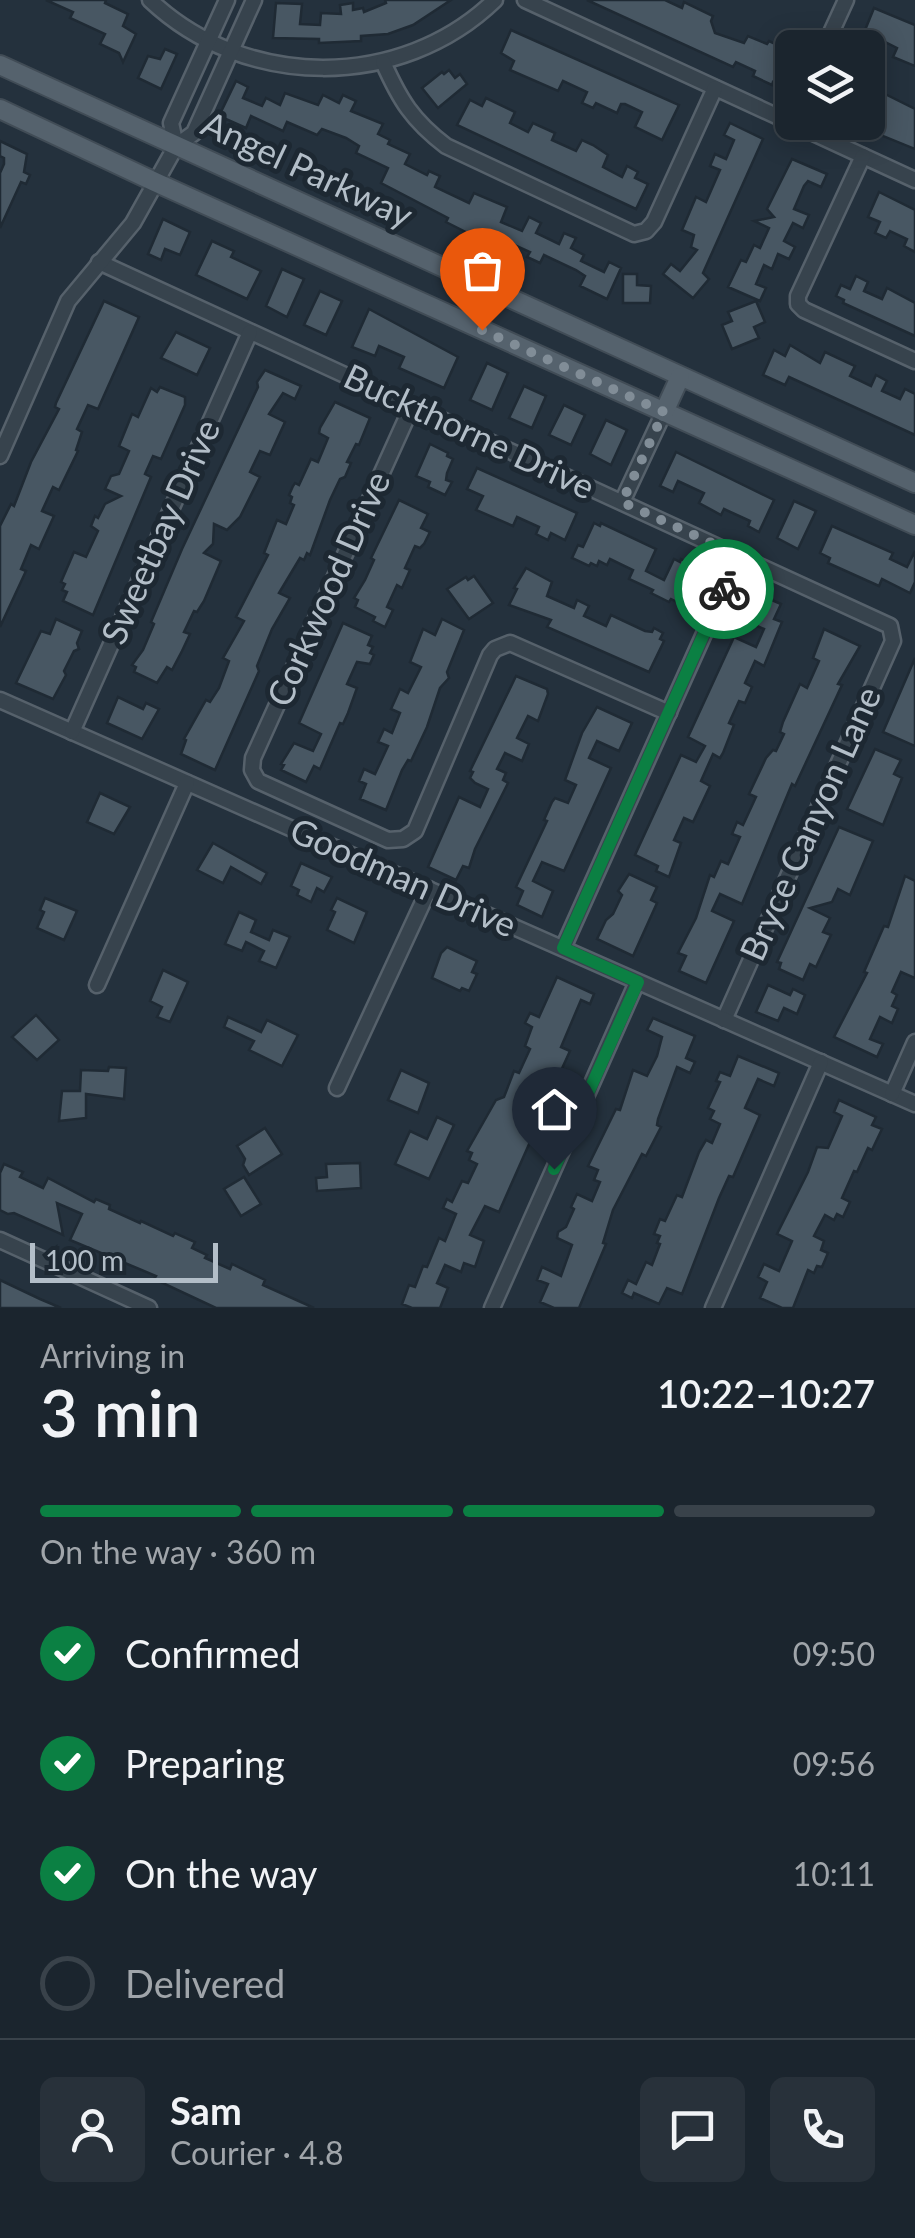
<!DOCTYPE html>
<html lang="en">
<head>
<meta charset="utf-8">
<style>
	body { margin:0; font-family:Lato,sans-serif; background:#28313a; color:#f1f3f6; height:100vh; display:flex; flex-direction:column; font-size:38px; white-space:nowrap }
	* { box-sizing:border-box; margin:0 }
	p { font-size:32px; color:#a0a5aa }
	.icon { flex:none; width:55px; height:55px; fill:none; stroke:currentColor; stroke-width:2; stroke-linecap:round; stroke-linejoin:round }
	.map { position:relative; height:1308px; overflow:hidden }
	.drawer { display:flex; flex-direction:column; background:#1b252e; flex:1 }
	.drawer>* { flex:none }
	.controls { position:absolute; left:775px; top:30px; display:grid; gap:20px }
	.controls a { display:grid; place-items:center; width:110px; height:110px; border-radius:15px; background:#1b252e; box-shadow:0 5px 25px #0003,0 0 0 2px #39424a; font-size:50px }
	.scale { position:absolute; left:30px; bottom:25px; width:188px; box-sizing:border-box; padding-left:10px; border:5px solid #b3bec8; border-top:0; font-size:28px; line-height:35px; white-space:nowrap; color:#b3bec8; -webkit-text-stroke:8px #1d2832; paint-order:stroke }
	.pin { position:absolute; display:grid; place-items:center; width:85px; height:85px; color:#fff; margin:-102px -42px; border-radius:50% 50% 50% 0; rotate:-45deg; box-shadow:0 0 10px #0007 }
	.pin .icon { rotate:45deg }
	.courier { position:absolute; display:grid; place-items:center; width:100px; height:100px; margin:-50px; border:8px solid #0b8043; border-radius:50%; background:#fff; color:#222; box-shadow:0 2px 12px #0007 }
	.head em { font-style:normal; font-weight:600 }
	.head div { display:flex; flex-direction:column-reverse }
	.head { display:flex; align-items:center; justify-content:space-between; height:170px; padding:0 40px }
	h1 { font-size:65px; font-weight:600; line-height:75px }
	.bar { display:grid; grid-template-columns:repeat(4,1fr); gap:15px 10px; align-content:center; height:120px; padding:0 40px }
	.bar i { height:12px; border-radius:8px; background:#39424a }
	.bar .current { background:#0b8043 }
	.bar p { grid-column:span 4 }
	.line { display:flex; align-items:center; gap:25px; padding:0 40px; border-top:2px solid #39424a }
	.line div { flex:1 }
	.round { display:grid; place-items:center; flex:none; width:105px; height:105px; border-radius:15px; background:#28313a }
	ol { padding:0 40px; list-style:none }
	li { display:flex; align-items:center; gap:30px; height:110px }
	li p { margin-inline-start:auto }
	li .icon { padding:10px; border-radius:50%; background:#0b8043; color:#fff; stroke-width:4 }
	li:last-child { color:#a0a5aa }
	li i { width:55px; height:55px; border:5px solid #39424a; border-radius:50% }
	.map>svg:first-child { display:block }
</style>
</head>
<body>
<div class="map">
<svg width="915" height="1308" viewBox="0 0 915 1308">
	<rect width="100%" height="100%" fill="#24313d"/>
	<!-- building -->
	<g fill="#485763" stroke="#1f2a34" stroke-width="2.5">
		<polygon points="46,0 106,0 105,3 128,14 123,26 136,34 123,62 119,53 100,44 105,34 70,18 73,12"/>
		<polygon points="385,0 451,0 413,25 388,34 361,36 361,41 319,43 319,39 273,38 276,3 302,4 300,24 320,25 321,13 341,14 340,5 353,3 353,10 363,8 364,12 386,3"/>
		<polygon points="587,0 665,0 682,8 684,2 713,16 711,21 715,33 744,43 748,36 767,44 769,41 784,48 785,45 792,48 792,59 780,85 773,82 772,85 753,76 755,71 736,62 733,67"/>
		<polygon points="874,8 915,25 915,66 893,57 897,48 879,39 876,46 861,40"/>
		<polygon points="511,30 679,105 662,140 635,127 642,112 625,104 621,104 617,113 596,103 593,108 582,103 587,92 563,81 558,91 510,70 514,61 501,53"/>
		<polygon points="165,49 177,54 161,89 138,78 148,56 160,59"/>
		<polygon points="449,70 455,78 460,74 467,84 438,108 422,88 442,72 444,74"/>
		<polygon points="236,81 248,87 243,98 262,106 266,98 280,105 285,93 318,105 323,95 339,103 343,95 356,101 351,111 383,124 378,134 390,140 388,144 410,154 405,164 427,175 429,171 440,176 435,187 469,203 474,193 507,207 501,222 522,231 529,217 541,223 536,233 559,244 564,233 576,238 571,248 584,255 581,261 604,272 609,262 621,268 607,299 580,286 585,276 576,270 544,255 540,263 527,257 530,252 508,242 502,257 497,248 446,222 448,218 381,183 388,168 356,153 359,146 346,138 322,129 317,135 287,122 283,131 251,116 246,128 219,116"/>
		<polygon points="881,92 915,109 915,149 868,130 868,99 877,103"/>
		<polygon points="486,98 515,112 510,123 528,132 533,123 555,133 552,140 576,151 582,140 593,145 608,155 603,167 622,177 627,166 638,172 635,178 648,184 636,209 457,125 470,100 482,106"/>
		<polygon points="730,123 763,139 703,273 709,279 693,298 663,274 671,264 680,271 697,250 691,247 694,235 682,230 696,197 706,202 720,170 710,166 715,154 726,159 734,140 724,135"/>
		<polygon points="0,141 27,154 24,172 30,175 26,184 21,182 0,228 0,173 4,164 4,158 0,156"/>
		<polygon points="792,159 827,174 821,187 808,181 804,186 794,209 809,215 803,228 793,223 784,241 795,247 789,259 778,254 772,269 764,265 756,284 766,288 760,301 728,287 741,260 746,262 754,245 760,248 769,228 754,221 774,217 767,209"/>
		<polygon points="879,192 915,210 915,252 904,246 907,239 890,231 886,238 875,233 880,222 868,217"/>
		<polygon points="163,219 190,232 180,255 165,249 161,260 148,254"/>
		<polygon points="212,241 234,251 231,257 261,271 247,299 196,275"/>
		<polygon points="282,269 304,279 287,317 266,306"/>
		<polygon points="623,274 637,274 637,285 651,286 650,303 623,303"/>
		<polygon points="856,276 868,282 864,291 882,299 887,288 915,303 915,336 843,303 844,300 836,296 841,285 850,289"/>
		<polygon points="320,291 342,301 326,335 304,325"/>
		<polygon points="104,301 139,317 98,409 88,405 77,429 82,432 76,450 78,451 59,490 53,487 42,511 54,516 39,549 31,545 21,569 26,571 0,627 0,526 11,504 14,506 31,462 59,409 55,407 56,403"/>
		<polygon points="756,301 765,322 754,327 759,338 732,349 722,325 732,321 728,312"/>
		<polygon points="369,309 458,357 444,388 399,368 404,357 379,346 375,356 352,347"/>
		<polygon points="176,332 210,348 197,375 161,358"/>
		<polygon points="790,345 820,363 825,352 855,366 850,376 871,386 876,375 887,381 882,391 900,399 905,389 915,394 915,435 789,377 785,385 763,375 774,350 785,356"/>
		<polygon points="487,363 508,373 492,410 470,400"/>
		<polygon points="265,370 301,386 295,399 283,393 269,414 285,422 270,455 260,451 250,472 260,477 240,517 227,530 214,524 213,544 204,553 221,561 204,601 197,612 194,611 184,632 190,634 182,651 172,670 167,667 157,683 134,672 136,667 132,665 143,650 154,624 151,622 182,549 258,387 257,382"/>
		<polygon points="524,386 546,396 532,428 509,418"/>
		<polygon points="160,387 185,397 185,405 161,459 153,456 145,474 151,477 93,615 63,601 67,592 62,590 65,584 61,582 74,552 86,557 98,531 91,526 95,516 98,518 105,504 121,496 105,489 111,476 119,474 129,451 119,446 132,414 138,417 151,388 157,392"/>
		<polygon points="335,402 370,418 359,445 356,444 347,462 351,463 345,477 340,479 330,500 310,555 307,553 304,560 300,558 279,593 290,598 272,629 257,666 259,671 215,770 181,754 186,740 184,739 206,700 210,702 219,688 229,661 223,658 244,621 236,617 268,555 264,553 277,520 286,524 294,505 290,503 292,497 289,495 293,486 295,483 299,485 311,459 318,462 328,438 319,433 320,428"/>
		<polygon points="564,405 585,415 571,445 549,435"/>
		<polygon points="606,420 627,430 611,465 590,454"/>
		<polygon points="430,444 448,453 447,456 453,459 447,473 446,480 452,482 445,495 428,487 430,482 416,476"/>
		<polygon points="676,452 774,500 759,532 748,526 750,521 724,509 721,515 699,503 704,493 678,481 673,492 660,486"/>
		<polygon points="477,468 577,513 565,540 551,533 548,540 536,534 539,527 517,517 513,526 476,510 483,496 467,489"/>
		<polygon points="399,500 428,514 421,528 430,532 424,544 420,548 415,546 405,568 410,570 402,588 397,585 387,607 393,610 385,627 373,621 375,617 355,607 358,600 354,598 365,580 374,560 371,558"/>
		<polygon points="794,501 816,511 798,549 777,538"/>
		<polygon points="594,523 600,526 601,523 656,549 646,571 664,580 674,559 680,562 681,559 702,571 688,601 679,597 677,602 671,599 669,602 651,593 653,590 629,579 633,570 610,559 607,565 599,561 597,566 591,563 589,566 572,558 578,545 583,547"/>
		<polygon points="832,526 893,553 890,559 907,567 915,551 915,582 910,593 882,579 879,586 828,563 830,558 820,553"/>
		<polygon points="526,568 552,582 547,596 574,608 577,600 589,606 584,616 606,626 611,615 645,631 652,632 654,628 663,633 660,639 664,641 649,672 547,627 551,620 509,605 517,589 514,588"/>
		<polygon points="474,576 493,603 469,619 447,589 466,577 468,580"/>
		<polygon points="755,593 781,604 774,619 782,622 764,666 755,661 745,683 752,687 745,703 739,701 729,723 734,725 723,753 720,758 713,754 701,781 710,786 693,822 684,818 674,840 681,843 669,877 656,871 658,866 635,855 681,755 696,762 705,746 688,737 734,637 756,647 764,629 744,620"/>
		<polygon points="56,619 82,631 77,643 79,649 74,651 64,671 66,675 53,699 16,683 41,631 50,634"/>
		<polygon points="442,619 464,630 447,672 449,678 440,688 427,727 411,761 408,760 402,770 386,810 360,799 366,784 359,781 364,769 375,774 388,746 378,742 384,729 392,733 400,713 391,709 400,689 408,693 421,667 410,662 423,629 435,635"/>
		<polygon points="343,623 372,636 368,645 373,647 370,653 374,655 370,664 357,662 347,684 357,688 348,713 343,724 340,723 320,769 314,766 306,782 281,770 284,765 281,764 294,743 313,751 321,734 299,723"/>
		<polygon points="824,629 860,646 838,684 842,685 795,786 792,784 742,904 720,894 712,911 734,921 706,983 679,971 686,956 678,953 696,918 710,875 714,877 721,861 728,864 740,837 732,834 737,822 743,825 756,797 749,794 766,758 773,750 776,751 784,734 780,732 783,722 800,684 807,688 819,661 813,658"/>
		<polygon points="915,658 915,746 883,732"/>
		<polygon points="516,676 547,689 548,694 538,721 528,716 517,738 529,744 522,761 505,753 497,769 506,773 503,780 508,783 475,849 469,868 463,866 456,880 428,867 459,797 480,807 488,789 475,783 470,778 473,772 470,771"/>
		<polygon points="118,697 143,709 146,703 159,709 142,739 107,723"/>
		<polygon points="597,707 632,723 619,751 597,741 589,758 611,768 564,871 542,862 533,881 553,891 542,917 517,905 523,891 516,887 547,821 544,820 552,802 555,798 568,803 576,785 565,780 582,733"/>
		<polygon points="875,749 901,760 894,774 902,778 883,825 847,809"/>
		<polygon points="100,793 130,807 114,834 87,822"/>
		<polygon points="839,827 873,841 850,895 838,889 832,902 810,908 830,918 823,932 831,935 816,967 810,964 803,980 779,969 781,963 777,962"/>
		<polygon points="213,843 267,873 261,884 231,867 223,883 197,870"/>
		<polygon points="301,863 332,877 324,892 317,888 311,902 297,895 299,890 291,886"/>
		<polygon points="629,874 657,887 651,900 657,903 633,956 597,939 606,920 613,914 622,895 618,891"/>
		<polygon points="905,876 915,881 915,978 901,972 892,992 897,995 892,1006 898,1009 892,1023 880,1017 870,1039 883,1044 877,1057 834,1037 867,973 864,972 884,926 888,927"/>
		<polygon points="45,898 77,911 64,940 37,928 44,912 40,910"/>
		<polygon points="337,898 367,912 354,943 327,930 335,912 331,910"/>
		<polygon points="239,912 256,920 251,932 269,940 273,930 290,937 276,968 259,961 264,951 246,942 242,951 225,944"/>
		<polygon points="447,947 477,961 472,972 477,974 469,991 462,988 460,991 432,978 441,953"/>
		<polygon points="163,970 188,982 170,1022 157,1017 162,1007 150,1001"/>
		<polygon points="557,977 594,994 590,1004 581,1000 561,1047 570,1051 548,1099 539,1094 529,1117 538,1124 499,1212 485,1206 470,1235 484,1241 475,1267 464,1263 461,1272 445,1265 437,1283 448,1288 440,1308 412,1308 402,1304 409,1285 415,1287 423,1266 427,1267 439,1238 445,1241 456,1214 443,1208 447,1199 452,1202 462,1181 468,1183 477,1164 469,1160 472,1153 467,1151 496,1100 504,1097 514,1071 519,1073 530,1049 525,1046 532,1027 525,1023 530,1013 539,1017"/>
		<polygon points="768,985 790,995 793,989 805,995 797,1014 784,1008 778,1021 756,1012"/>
		<polygon points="36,1015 59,1040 37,1060 12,1037"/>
		<polygon points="228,1017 261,1032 267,1020 298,1035 282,1066 249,1050 254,1041 224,1027"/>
		<polygon points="653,1018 695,1036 686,1058 695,1062 690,1073 677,1067 658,1119 657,1125 661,1127 646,1156 642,1154 613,1210 603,1243 606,1244 579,1308 554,1308 540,1302 548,1284 537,1280 542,1267 561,1276 572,1245 557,1238 558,1232 566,1227 574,1209 571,1207 577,1194 592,1201 600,1182 594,1180 598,1170 588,1166 616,1109 620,1110 633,1070 647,1076 657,1056 662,1037 647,1030"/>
		<polygon points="738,1056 779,1073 774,1086 758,1079 745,1108 760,1115 733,1177 729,1176 719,1198 682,1294 667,1288 659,1304 634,1293 632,1298 622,1293 628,1280 636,1284 646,1262 652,1265 660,1244 657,1243 660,1236 654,1234 660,1219 665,1221 677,1195 682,1197 699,1152 706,1140 712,1143 720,1124 710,1119 714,1111 708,1108 720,1082 716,1081 720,1072 730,1076"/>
		<polygon points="109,1067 126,1068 124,1099 86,1094 86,1118 59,1121 62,1091 80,1091 81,1070 108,1071"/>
		<polygon points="401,1070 429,1083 418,1113 388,1100"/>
		<polygon points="839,1100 876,1117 872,1125 882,1129 872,1150 868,1148 857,1172 854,1171 842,1198 850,1202 843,1217 837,1214 834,1220 825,1215 814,1236 824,1241 821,1250 828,1253 822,1267 817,1266 814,1273 808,1270 793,1308 782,1308 760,1298 767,1282 758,1277 764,1264 779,1271 792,1241 777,1234 808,1172 817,1147 828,1148 842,1116 834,1112"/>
		<polygon points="437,1117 454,1125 429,1179 395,1164 410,1131 427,1139"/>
		<polygon points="265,1128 282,1154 249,1175 243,1165 245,1159 237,1146"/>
		<polygon points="360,1163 361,1188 317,1191 316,1178 327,1177 326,1164"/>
		<polygon points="4,1164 23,1172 20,1177 43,1188 48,1178 94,1202 96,1199 110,1205 109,1209 140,1223 141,1221 173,1236 175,1233 195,1242 192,1248 207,1255 205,1258 230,1269 232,1264 265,1280 263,1285 314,1308 216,1308 154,1279 156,1276 70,1240 82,1214 57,1203 63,1235 14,1213 8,1214 0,1210 0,1173"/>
		<polygon points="244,1177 261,1204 241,1216 224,1189"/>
		<polygon points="0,1280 40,1299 61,1308 0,1308"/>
	</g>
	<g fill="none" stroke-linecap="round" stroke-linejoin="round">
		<defs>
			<g id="minor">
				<path d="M150,0C245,90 401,91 495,0"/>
				<polyline points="525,0 915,180"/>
				<polyline points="824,48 846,0"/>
				<path d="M383,62C400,100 412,120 446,146L634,234L646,231L654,222L715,88"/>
				<polyline points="176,146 171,123 227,0"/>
				<polyline points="863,156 798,296 798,304 804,310 915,361"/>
				<polyline points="99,262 890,626 893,641 724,1020"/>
				<polyline points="412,406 253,758 252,770 258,781 388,840 403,839 415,831 490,655 495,649 510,643 669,713"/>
				<polyline points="0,456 68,301 133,223 176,146 194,133 254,0"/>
				<polyline points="622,502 664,412"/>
				<polyline points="0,700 915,1104"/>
				<polyline points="72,732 250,332"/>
				<polyline points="563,948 739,556"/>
				<polyline points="97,985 187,783"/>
				<polyline points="337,1088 429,889"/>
				<polyline points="892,1094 915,1042"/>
				<polyline points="0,1240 149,1308"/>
				<polyline points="492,1308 637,982"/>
				<polyline points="713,1308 821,1062"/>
			</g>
			<g id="major">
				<polyline points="0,65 915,483"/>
				<polyline points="0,109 155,182 915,525"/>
				<polyline points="664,412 680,377"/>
			</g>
		</defs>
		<!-- minor casing -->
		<use href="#minor" stroke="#56616b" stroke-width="19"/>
		<!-- major casing -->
		<use href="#major" stroke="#414c56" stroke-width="22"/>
		<!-- minor -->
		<use href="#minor" stroke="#37434d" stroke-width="14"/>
		<!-- major -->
		<use href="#major" stroke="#55626d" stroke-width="18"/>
	</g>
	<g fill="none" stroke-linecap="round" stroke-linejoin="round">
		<!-- done -->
		<polyline stroke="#818d97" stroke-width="10" stroke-dasharray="0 18" points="482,330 664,412 622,502 740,556 724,589"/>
		<!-- route -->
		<polyline stroke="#0b8043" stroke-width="12" points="554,1169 638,982 563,948 724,589"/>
	</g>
	<g text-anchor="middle" stroke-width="10" stroke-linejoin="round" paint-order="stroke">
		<!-- street labels -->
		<g font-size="35" fill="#b3bec8" stroke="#1d2832">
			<text transform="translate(307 170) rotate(25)" y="12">Angel Parkway</text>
			<text transform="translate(469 432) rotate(25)" y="12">Buckthorne Drive</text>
			<text transform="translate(161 532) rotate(-66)" y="12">Sweetbay Drive</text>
			<text transform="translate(329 589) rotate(-66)" y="12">Corkwood Drive</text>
			<text transform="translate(811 824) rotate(-66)" y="12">Bryce Canyon Lane</text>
			<text transform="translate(403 878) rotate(24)" y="12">Goodman Drive</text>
		</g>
	</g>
</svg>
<div class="controls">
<a><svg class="icon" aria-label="layers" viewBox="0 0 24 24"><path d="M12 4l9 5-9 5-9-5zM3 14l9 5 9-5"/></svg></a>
</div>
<div class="scale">100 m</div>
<div class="pin" style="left:482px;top:330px;background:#ea580c"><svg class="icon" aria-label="bag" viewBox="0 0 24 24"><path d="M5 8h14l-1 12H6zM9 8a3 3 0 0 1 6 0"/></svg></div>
<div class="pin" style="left:554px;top:1169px;background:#1f2937"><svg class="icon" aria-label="home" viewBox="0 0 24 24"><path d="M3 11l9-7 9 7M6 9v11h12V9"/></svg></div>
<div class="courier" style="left:724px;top:589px"><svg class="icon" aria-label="bike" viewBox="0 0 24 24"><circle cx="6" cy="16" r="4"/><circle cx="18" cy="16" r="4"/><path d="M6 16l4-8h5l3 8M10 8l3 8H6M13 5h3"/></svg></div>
</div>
<section class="drawer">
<div class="head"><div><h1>3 min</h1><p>Arriving in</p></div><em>10:22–10:27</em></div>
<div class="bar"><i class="current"></i><i class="current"></i><i class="current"></i><i></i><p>On the way · 360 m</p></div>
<ol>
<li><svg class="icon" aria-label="check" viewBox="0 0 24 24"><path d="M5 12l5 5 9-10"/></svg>Confirmed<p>09:50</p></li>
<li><svg class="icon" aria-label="check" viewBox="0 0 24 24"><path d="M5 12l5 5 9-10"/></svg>Preparing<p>09:56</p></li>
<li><svg class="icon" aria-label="check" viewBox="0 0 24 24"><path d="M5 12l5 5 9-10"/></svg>On the way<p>10:11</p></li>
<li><i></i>Delivered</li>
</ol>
<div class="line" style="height:180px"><a class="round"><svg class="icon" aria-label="person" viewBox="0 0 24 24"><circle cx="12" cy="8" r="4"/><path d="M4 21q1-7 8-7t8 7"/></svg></a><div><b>Sam</b><p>Courier · 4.8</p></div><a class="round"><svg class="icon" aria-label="chat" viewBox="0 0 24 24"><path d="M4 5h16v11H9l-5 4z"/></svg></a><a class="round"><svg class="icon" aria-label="phone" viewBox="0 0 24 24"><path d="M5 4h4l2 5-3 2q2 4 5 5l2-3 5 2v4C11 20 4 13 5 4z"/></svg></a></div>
</section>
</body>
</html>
